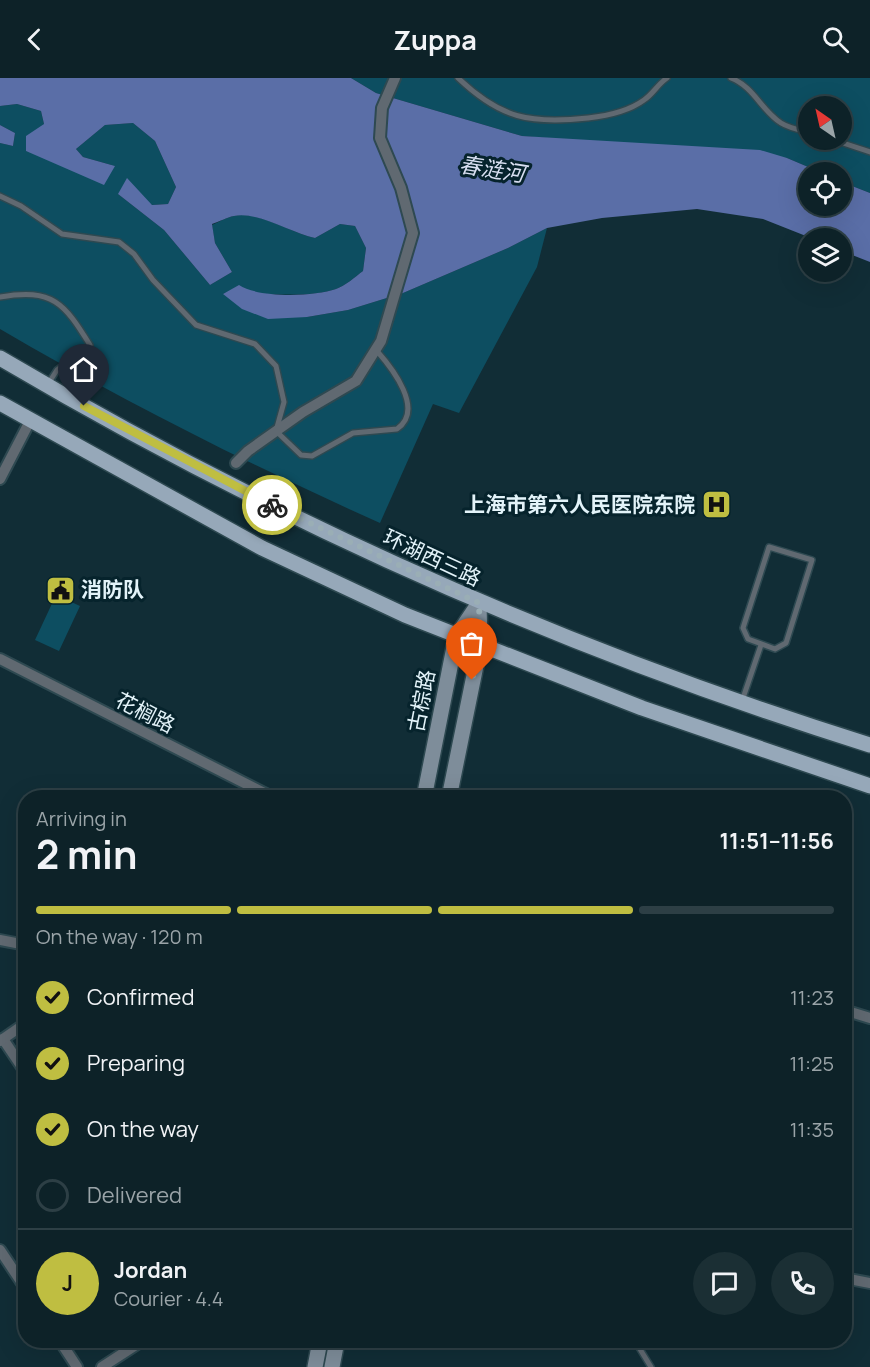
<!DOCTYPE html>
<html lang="en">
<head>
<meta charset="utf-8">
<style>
	body { margin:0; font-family:Manrope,"Noto Sans SC",sans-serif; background:#1b2f34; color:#f1f3f6; height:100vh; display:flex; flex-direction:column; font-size:22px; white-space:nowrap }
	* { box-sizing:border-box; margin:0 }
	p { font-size:20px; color:#9aa4a8 }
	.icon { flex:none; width:33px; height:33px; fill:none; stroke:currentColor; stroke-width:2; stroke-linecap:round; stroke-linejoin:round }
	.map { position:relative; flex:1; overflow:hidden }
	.side { position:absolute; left:18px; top:712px; width:834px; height:558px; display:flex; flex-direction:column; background:#0d2228; border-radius:24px; box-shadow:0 6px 24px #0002,0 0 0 2px #2d3f45 }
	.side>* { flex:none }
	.needle { width:39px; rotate:326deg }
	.buttons { position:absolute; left:798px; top:18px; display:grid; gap:12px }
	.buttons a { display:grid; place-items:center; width:54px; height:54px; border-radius:50%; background:#0d2228; box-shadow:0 6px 24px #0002,0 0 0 2px #2d3f45; font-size:30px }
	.pin { position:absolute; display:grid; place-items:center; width:51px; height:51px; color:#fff; margin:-62px -26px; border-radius:50% 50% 50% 0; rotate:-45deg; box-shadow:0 0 6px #0007 }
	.pin .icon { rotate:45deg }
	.courier { position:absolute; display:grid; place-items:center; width:60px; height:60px; margin:-30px; border:4px solid #bfbe41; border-radius:50%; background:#fff; color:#222; box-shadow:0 2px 8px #0007 }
	.head em { font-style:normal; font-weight:700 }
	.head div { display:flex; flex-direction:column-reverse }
	.head { display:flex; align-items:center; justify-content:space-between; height:102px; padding:0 18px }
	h1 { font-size:39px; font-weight:700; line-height:45px }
	.bar { display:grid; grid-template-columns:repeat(4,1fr); gap:9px 6px; align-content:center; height:72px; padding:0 18px }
	.bar i { height:8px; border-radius:4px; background:#2d3f45 }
	.bar .active { background:#bfbe41 }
	.bar p { grid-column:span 4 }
	.line { display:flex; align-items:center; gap:15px; padding:0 18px; border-top:2px solid #2d3f45 }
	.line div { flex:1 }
	.round { display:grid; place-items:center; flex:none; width:63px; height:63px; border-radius:32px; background:#1b2f34 }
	ol { padding:0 18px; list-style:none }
	li { display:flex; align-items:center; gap:18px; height:66px }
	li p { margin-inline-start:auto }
	li .icon { padding:6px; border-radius:50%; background:#bfbe41; color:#111; stroke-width:4 }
	li:last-child { color:#9aa4a8 }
	li i { width:33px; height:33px; border:3px solid #2d3f45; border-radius:50% }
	header { display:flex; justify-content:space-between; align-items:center; height:78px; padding:0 18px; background:#0d2228; font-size:27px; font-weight:700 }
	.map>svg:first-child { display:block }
</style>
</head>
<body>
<header><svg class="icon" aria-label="back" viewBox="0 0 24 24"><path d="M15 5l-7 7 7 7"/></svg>Zuppa<svg class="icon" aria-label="search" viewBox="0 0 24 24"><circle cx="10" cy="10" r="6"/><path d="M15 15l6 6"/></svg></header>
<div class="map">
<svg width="870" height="1289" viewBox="0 0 870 1289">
	<rect width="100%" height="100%" fill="#112d36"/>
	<!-- green -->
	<g fill="#0d4e61" fill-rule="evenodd">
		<path d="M351,0H870V115L842,104V94H820L787,80L522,58L376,15ZM808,28H842V62H808Z"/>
		<path d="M17,26L41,33L44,46L26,73L115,88L83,79L76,71L105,47L133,45L155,63L176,109L168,126L152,127L118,116L164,152L210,207L232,194L215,165L212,147C219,144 227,139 234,138C257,132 291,155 315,160L340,146L355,148L366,170L363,193C355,199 345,208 336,211C302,222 258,213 223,215L307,239L348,232L403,215L508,170L547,150L537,189L459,335L433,326L380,445C250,387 123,323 0,251V65L13,68L15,55L0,47V28Z"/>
		<polygon points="56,517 80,528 59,573 35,562"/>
	</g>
	<!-- water -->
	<g fill="#5a6ea7">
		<path d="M0,0H351L376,15L522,58L760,72L787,80L820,94H808V128H842V104L870,115V184L842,173V160H811L763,141L697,131L602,140L547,150L508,170L403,215L348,232L307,239L268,241L242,231L223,216L239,207C258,220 313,219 336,211C345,208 355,199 363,193L366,170L355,148L340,146L315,160C291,155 258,133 234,138C227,139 219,144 212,146L215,165L232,194L210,207L164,152L118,116L127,100L152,127L168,126L176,109L155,63L133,45L105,47L76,71L83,79L115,88L104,107L26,73V58L44,46L41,33L17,26L0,28Z"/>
		<polygon points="0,47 15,55 13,68 0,65"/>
	</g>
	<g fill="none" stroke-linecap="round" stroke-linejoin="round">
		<defs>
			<g id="lane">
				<path d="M458,0C501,41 530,46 588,40C606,38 629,33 644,22C653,16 658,6 667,0"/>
				<path d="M731,0C754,9 761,32 781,45C789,50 799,52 808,54"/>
				<polyline points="834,62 870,74"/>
				<path d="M0,118L21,128L62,156L119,164L134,176L153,202L196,247L255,266L276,288L284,324L276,353L301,377L312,378L353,355L397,351C425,332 392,290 377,273"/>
				<path d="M0,219C53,210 64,225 90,267L57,292L48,306"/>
				<polygon points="769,469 812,482 786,565 775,571 748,561 743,550"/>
				<polyline points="742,623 761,567"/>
				<polyline points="635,1263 651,1289"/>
			</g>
			<g id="street">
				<polyline points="236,385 248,373 303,334 356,303 381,263 413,155 401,110 380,60 382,30 395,0"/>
				<polyline points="0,401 30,343"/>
				<polyline points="0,581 274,720"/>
				<polyline points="0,862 26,867"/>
				<polyline points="844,932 870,940"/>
				<polyline points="3,961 26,995"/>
				<polyline points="0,963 26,945"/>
				<polyline points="0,1172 26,1211"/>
				<polyline points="844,1200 870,1205"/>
				<polyline points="60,1263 77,1289"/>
				<polyline points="102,1289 142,1263"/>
			</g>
			<g id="secondary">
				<polyline points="424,720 456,559 479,525"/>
				<polyline points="449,720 480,568 479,525"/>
				<polyline points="315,1289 320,1263"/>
				<polyline points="332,1289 337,1263"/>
			</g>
			<g id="primary">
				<path d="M0,280C274,442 566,572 870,667"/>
				<polyline points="0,325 262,470 405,537 642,630 870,708"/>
			</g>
		</defs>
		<!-- lane casing -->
		<use href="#lane" stroke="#2e4951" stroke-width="8"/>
		<!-- street casing -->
		<use href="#street" stroke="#2e4951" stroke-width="14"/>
		<!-- secondary casing -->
		<use href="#secondary" stroke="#2e4951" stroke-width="18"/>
		<!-- primary casing -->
		<use href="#primary" stroke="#2e4951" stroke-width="18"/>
		<!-- lane -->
		<use href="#lane" stroke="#606971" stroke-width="5"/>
		<!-- street -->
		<use href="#street" stroke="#606971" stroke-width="10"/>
		<!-- secondary -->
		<use href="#secondary" stroke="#7e8d9a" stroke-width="15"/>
		<!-- primary -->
		<use href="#primary" stroke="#96a8b9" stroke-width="15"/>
	</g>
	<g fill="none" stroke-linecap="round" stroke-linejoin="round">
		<!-- done -->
		<polyline stroke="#9aaeb5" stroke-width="6" stroke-dasharray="0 10.8" points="272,427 479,525 480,568 472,602"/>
		<!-- route -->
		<polyline stroke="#bfbe41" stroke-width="8" points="84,328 272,427"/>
	</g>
	<!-- icons -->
	<defs>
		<symbol id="hospital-square" viewBox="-11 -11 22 22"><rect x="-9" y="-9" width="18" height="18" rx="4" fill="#bfbe41" stroke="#06232c"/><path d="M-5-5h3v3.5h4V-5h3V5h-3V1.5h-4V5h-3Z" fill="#111"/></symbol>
		<symbol id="civic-square" viewBox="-11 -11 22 22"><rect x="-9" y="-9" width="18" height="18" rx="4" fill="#bfbe41" stroke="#06232c"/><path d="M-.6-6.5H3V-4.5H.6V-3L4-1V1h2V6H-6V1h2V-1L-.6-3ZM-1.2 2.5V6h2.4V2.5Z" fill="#111"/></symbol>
	</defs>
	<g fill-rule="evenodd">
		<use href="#hospital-square" x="700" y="410" width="33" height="33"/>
		<use href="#civic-square" x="44" y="496" width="33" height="33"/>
	</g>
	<g text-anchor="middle" stroke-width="6" stroke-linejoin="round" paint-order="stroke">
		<!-- poi labels -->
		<g font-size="21" font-weight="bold" fill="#e3f3f9" stroke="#06232c" text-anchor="end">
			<text x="695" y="434">上海市第六人民医院东院</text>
			<text x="81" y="519" text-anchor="start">消防队</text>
		</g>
		<!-- street labels -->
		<g font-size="21" fill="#e3f3f9" stroke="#06232c">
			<text transform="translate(432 480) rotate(25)" y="7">环湖西三路</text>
			<text transform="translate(422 623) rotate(-79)" y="7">古棕路</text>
			<text transform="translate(145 635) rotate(27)" y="7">花榈路</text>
		</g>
		<!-- water labels -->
		<g font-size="22" font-style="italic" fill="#d8dff1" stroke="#06232c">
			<text transform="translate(492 91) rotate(9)" y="8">春涟河</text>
		</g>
	</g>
</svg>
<div class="buttons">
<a><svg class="needle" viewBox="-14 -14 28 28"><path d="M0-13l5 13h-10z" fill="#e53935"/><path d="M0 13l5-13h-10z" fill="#9aa4a8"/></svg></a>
<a><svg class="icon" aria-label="locate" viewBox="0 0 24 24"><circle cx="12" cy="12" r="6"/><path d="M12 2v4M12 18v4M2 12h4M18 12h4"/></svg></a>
<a><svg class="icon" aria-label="layers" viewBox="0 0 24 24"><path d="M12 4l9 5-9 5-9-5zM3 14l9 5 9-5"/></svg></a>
</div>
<div class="pin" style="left:472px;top:602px;background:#ea580c"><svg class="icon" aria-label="bag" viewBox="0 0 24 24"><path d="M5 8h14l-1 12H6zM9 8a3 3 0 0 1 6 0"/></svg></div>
<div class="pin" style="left:84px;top:328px;background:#1f2937"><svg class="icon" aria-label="home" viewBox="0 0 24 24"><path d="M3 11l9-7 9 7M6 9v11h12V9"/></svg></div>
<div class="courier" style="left:272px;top:427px"><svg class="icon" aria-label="bike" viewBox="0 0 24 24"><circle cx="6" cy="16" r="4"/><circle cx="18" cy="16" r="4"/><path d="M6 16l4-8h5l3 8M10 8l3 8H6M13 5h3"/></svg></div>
<section class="side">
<div class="head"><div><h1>2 min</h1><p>Arriving in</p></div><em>11:51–11:56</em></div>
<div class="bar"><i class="active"></i><i class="active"></i><i class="active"></i><i></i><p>On the way · 120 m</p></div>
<ol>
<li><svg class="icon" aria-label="check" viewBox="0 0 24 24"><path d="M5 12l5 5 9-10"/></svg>Confirmed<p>11:23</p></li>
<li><svg class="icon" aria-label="check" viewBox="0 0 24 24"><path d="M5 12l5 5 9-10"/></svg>Preparing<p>11:25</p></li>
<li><svg class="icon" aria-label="check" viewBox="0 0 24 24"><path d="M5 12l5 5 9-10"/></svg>On the way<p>11:35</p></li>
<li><i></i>Delivered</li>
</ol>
<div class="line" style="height:108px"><b class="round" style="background:#bfbe41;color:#111">J</b><div><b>Jordan</b><p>Courier · 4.4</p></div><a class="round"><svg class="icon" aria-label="chat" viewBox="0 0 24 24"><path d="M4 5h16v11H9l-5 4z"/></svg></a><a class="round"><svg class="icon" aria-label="phone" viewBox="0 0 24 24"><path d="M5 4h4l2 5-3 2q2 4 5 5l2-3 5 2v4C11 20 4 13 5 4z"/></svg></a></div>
</section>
</div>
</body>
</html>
